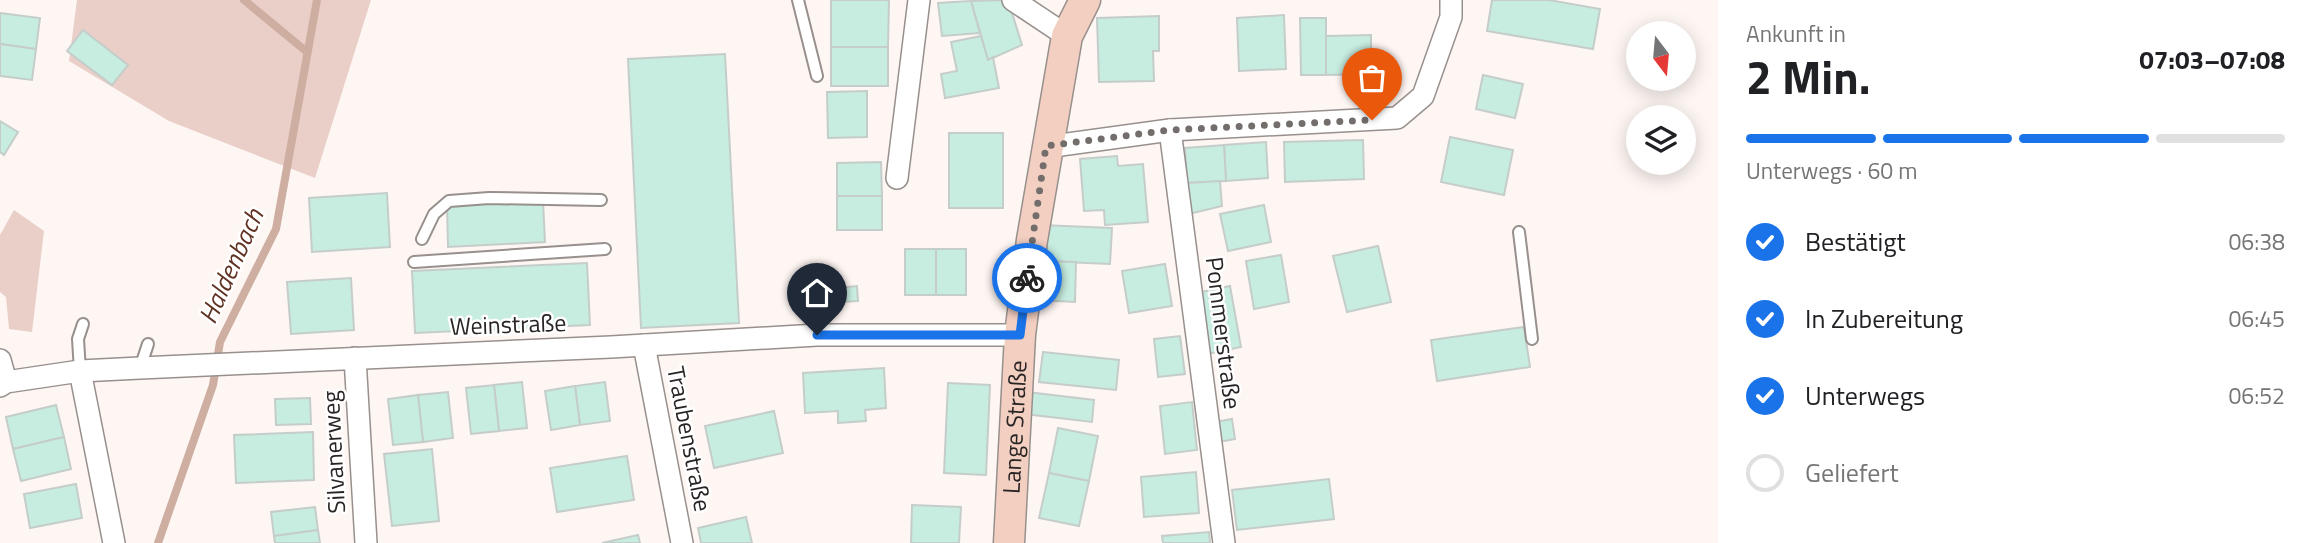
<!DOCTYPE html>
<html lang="de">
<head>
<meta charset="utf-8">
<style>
	body { margin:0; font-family:"Titillium Web",sans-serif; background:#f2f2f2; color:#202124; height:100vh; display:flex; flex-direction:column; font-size:26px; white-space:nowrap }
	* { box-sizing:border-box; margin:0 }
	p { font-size:23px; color:#757577 }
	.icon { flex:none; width:38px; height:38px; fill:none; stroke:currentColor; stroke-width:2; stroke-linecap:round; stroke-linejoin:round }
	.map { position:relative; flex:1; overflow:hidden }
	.drawer { display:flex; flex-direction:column; background:#fff; width:595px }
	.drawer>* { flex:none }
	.needle { width:46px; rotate:164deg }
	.fabs { position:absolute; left:1626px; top:21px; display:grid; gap:14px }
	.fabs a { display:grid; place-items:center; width:70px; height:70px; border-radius:50%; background:#fff; box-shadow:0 4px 18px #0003; font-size:35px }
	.pin { position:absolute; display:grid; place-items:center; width:60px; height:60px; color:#fff; margin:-72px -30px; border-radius:50% 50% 50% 0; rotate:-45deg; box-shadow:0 0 7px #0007 }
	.pin .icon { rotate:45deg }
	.courier { position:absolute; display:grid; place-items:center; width:70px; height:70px; margin:-35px; border:5px solid #1a73e8; border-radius:50%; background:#fff; color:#222; box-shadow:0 2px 9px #0007 }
	.summary em { font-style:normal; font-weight:700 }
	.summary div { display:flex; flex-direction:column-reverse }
	.summary { display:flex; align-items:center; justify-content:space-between; height:119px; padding:0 28px }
	h1 { font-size:46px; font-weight:700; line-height:52px }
	.bar { display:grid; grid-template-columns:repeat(4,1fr); gap:10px 7px; align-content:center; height:84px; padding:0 28px }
	.bar i { height:9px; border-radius:5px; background:#e0e0e0 }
	.bar .current { background:#1a73e8 }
	.bar p { grid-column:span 4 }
	ol { padding:0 28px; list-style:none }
	li { display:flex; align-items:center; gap:21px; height:77px }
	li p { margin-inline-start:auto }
	li .icon { padding:7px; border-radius:50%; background:#1a73e8; color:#fff; stroke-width:4 }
	li:last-child { color:#757577 }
	li i { width:38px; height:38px; border:4px solid #e0e0e0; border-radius:50% }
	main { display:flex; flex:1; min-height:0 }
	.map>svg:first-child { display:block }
</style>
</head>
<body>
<main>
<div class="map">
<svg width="1718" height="543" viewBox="0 0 1718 543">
	<rect width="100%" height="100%" fill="#fef6f3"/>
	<!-- green -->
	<g fill="#e9cfc7">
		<polygon points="77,0 371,0 315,178 169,121 69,61"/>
		<polygon points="14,210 44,231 32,332 9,329 6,297 0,292 0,235"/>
	</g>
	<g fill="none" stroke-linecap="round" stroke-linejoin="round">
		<!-- stream -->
		<g stroke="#cfaea2" stroke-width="8">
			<polyline points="244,0 307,52"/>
			<polyline points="158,543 213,385 220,342 276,229 317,0"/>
		</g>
	</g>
	<!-- building -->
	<g fill="#c7ece0" stroke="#c5cdca" stroke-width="2">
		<polygon points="831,0 889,0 888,47 831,47"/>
		<polygon points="1008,0 1022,45 988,60 971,1"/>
		<polygon points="1492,0 1549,0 1600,9 1593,49 1487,31"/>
		<polygon points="971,1 980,33 942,36 938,3"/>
		<polygon points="0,13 40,18 36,49 0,44"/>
		<polygon points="1284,15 1286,69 1239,71 1237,18"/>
		<polygon points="1159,16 1159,51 1153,51 1154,81 1099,82 1097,18"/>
		<polygon points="1300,18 1326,18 1326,75 1301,75"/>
		<polygon points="83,30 128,65 112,85 67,51"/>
		<polygon points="1371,35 1371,74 1326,75 1326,36"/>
		<polygon points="981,36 988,60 993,57 999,88 945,98 941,74 957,71 951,42"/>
		<polygon points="0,44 36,49 32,80 0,76"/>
		<rect x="831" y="47" width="57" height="39"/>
		<polygon points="725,54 739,323 641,328 628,59"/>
		<polygon points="1483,75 1523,84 1515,118 1476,109"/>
		<polygon points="867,91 867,137 828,138 827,92"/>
		<polygon points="0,121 18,132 4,155 0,152"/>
		<rect x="949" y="133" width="54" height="75"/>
		<polygon points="1450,137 1513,150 1504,195 1441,182"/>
		<polygon points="1363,140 1364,179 1285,182 1284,142"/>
		<polygon points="1266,142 1268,178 1226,181 1224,145"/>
		<polygon points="1224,145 1226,181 1187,183 1185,148"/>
		<polygon points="1117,156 1118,166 1143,164 1148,222 1105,225 1104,210 1084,211 1080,159"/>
		<polygon points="881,162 882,196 837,196 837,163"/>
		<polygon points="1220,181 1222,206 1189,214 1187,183"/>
		<polygon points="387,193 390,247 312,252 309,198"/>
		<rect x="837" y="196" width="45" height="34"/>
		<polygon points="543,201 545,242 448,247 447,206"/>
		<polygon points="1264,205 1271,242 1228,251 1220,214"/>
		<polygon points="1041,225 1112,228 1110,264 1040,261"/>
		<polygon points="1378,246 1391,302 1347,312 1333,256"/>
		<rect x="905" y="249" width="31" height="46"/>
		<rect x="936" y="249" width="30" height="46"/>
		<polygon points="1281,255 1289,302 1254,309 1246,261"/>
		<polygon points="1040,261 1076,262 1075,302 1039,300"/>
		<polygon points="587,263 590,325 415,333 412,271"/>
		<polygon points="1165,264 1172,306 1129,313 1122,271"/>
		<polygon points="351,278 354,330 291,334 287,282"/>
		<polygon points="857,286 858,301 839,302 838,288"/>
		<polygon points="1230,286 1241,347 1207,354 1196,293"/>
		<polygon points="1524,327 1530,367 1437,381 1431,340"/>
		<polygon points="1180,336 1185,374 1158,377 1154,339"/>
		<polygon points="1043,352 1119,360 1116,390 1039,382"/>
		<polygon points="884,368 886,408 865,410 866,421 838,423 838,411 805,413 803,373"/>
		<polygon points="522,382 527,428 499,431 494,385"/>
		<polygon points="605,382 610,421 580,425 575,386"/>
		<polygon points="948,383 990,385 986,475 944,473"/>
		<polygon points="494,385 499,431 471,434 466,388"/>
		<polygon points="575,386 580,425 551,430 545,391"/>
		<polygon points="448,392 453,438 423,442 418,395"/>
		<polygon points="1027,392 1094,400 1092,422 1025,414"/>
		<polygon points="418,395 423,442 393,445 388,399"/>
		<polygon points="310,398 311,424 276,425 275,399"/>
		<polygon points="1192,402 1197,450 1165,454 1160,406"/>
		<polygon points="56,405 64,437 13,449 6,417"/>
		<polygon points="774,411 783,453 714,468 705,426"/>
		<polygon points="1232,419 1235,439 1219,442 1215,422"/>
		<polygon points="1058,428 1098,436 1089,481 1049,473"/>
		<polygon points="313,432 314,480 236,483 234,435"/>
		<polygon points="64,437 71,469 21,481 13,449"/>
		<polygon points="432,449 439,521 392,526 384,454"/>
		<polygon points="627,456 634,500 557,512 550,468"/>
		<polygon points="1196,472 1199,513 1144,517 1141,477"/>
		<polygon points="1049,473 1089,481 1079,526 1039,518"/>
		<polygon points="1329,479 1334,519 1237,530 1232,490"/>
		<polygon points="76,484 82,518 30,528 24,494"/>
		<polygon points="912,505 961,507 959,543 911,543"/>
		<polygon points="315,507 318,530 274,536 271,512"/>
		<polygon points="746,517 752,543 701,543 698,528"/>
		<polygon points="318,530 320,543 275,543 274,536"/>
		<polygon points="1209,532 1210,543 1163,543 1162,536"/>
		<polygon points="638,535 640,543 602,543"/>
	</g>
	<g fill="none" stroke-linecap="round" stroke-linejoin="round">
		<defs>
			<g id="service">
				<polyline points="798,0 817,76"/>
				<polyline points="1519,232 1532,339"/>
				<polyline points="422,239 434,214 449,201 489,198 601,200"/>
				<polyline points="414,262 605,249"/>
				<polyline points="140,368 148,344"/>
				<polyline points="80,371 78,339 83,324"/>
			</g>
			<g id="minor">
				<polyline points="1013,0 1067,36"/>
				<polyline points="1170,130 1224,543"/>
				<polyline points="1046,147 1170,130 1397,118 1423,96 1451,17 1451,0"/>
				<polyline points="897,178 919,0"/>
				<polyline points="644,345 682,543"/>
				<polyline points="355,358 366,543"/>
				<polyline points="0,360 6,382"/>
				<polyline points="80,371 114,543"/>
				<polyline points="0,386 6,382 80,371 140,368 611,347 817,335 1020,335"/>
			</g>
			<g id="secondary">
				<path id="s1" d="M1009,543L1020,335L1032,240L1067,36L1085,0"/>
			</g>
		</defs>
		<!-- service casing -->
		<use href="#service" stroke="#97908d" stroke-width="14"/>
		<!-- minor casing -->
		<use href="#minor" stroke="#97908d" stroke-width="24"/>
		<!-- secondary casing -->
		<use href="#secondary" stroke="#97908d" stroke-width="33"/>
		<!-- service -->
		<use href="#service" stroke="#fff" stroke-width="10"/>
		<!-- minor -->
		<use href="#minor" stroke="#fff" stroke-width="21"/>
		<!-- secondary -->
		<use href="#secondary" stroke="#f3cfc2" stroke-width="30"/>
	</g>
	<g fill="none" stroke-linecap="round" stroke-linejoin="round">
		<!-- done -->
		<polyline stroke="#736e6c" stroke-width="7" stroke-dasharray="0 12.6" points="1027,278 1046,146 1170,130 1372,120"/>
		<!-- route -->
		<polyline stroke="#1a73e8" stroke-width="9" points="817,335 1020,335 1027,278"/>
	</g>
	<g text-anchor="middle" stroke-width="5" stroke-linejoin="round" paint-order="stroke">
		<!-- street labels -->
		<g font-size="24" fill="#282524" stroke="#fff">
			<text transform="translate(508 325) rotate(-2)" y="8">Weinstraße</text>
			<text transform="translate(1223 333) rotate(83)" y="8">Pommerstraße</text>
			<text dy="8" stroke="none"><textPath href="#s1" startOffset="116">Lange Straße</textPath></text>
			<text transform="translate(689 439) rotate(79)" y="8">Traubenstraße</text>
			<text transform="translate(334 452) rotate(-93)" y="8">Silvanerweg</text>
		</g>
		<!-- water labels -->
		<g font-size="26" font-style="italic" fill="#603222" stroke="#fff">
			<text transform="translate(231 266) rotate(-66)" y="9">Haldenbach</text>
		</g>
	</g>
</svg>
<div class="fabs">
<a><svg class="needle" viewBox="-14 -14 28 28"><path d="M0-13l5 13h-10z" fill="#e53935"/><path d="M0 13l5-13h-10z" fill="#757577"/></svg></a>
<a><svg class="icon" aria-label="layers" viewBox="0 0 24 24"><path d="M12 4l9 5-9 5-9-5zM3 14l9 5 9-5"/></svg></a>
</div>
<div class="pin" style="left:1372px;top:120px;background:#ea580c"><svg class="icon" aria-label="bag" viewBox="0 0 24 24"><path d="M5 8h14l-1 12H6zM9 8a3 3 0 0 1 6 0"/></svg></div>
<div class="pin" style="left:817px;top:335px;background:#1f2937"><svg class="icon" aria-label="home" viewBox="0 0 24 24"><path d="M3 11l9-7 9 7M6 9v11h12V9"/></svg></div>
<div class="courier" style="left:1027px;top:278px"><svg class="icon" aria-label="bike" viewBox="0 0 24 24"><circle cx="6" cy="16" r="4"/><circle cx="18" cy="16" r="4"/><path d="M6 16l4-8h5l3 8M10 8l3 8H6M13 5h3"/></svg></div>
</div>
<section class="drawer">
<div class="summary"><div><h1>2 Min.</h1><p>Ankunft in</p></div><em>07:03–07:08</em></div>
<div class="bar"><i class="current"></i><i class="current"></i><i class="current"></i><i></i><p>Unterwegs · 60 m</p></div>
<ol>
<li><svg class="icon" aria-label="check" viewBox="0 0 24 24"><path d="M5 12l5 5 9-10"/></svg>Bestätigt<p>06:38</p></li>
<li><svg class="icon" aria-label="check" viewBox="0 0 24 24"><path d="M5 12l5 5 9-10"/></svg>In Zubereitung<p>06:45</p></li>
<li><svg class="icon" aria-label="check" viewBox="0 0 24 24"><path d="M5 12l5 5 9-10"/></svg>Unterwegs<p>06:52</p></li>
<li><i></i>Geliefert</li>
</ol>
</section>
</main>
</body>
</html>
